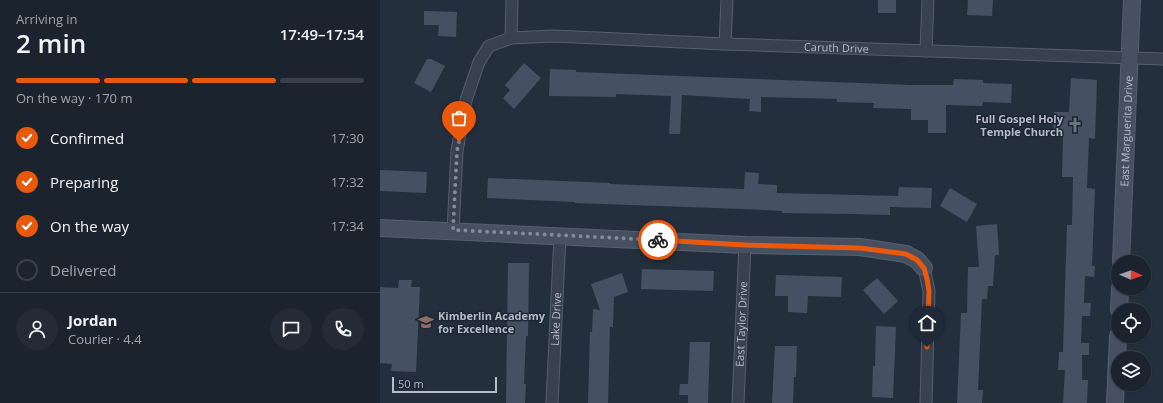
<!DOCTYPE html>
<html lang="en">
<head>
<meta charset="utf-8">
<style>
	body { margin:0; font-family:"Open Sans",sans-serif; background:#242b36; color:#f1f3f6; height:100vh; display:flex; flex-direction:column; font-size:15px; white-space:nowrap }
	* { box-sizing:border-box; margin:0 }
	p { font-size:13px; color:#a0a4aa }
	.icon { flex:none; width:22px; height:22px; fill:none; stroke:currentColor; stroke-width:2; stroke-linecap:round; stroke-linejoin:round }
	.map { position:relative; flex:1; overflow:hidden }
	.details { display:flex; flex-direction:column; background:#1b232e; width:380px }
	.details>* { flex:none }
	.needle { width:26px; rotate:92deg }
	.fabs { position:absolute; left:731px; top:255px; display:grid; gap:8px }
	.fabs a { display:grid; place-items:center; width:40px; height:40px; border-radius:50%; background:#1b232e; box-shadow:0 1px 3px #0004,0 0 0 1px #39404a; font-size:20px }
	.scale { position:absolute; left:12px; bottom:10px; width:105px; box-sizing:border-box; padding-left:4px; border:2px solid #b4bcc9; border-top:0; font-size:11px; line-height:14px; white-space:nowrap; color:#b4bcc9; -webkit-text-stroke:3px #1d2633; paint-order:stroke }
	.pin { position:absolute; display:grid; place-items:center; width:34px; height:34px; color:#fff; margin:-41px -17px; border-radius:50% 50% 50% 0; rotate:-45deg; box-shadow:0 0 4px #0007 }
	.pin .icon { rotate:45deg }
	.courier { position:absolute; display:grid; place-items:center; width:40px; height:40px; margin:-20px; border:3px solid #ea580c; border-radius:50%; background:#fff; color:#222; box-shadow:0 1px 5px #0007 }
	.summary em { font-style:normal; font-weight:600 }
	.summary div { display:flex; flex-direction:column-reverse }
	.summary { display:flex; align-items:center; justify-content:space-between; height:68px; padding:0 16px }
	h1 { font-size:26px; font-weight:600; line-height:30px }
	.bar { display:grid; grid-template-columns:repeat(4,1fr); gap:6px 4px; align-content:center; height:48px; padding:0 16px }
	.bar i { height:5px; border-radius:3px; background:#39404a }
	.bar .current { background:#ea580c }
	.bar p { grid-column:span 4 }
	.line { display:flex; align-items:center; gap:10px; padding:0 16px; border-top:1px solid #39404a }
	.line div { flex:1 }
	.round { display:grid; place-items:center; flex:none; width:42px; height:42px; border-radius:21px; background:#242b36 }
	ol { padding:0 16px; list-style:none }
	li { display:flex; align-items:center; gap:12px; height:44px }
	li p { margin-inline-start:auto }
	li .icon { padding:4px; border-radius:50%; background:#ea580c; color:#fff; stroke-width:4 }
	li:last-child { color:#a0a4aa }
	li i { width:22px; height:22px; border:2px solid #39404a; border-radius:50% }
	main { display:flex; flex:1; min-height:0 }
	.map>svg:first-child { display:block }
</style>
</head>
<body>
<main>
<section class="details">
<div class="summary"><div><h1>2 min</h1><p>Arriving in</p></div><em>17:49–17:54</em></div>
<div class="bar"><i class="current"></i><i class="current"></i><i class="current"></i><i></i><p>On the way · 170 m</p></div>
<ol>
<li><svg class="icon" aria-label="check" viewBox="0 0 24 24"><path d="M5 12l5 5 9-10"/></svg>Confirmed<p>17:30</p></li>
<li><svg class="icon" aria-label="check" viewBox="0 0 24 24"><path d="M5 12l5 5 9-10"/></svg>Preparing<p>17:32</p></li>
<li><svg class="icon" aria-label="check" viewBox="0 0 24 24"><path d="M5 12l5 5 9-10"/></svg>On the way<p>17:34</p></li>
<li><i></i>Delivered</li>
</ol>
<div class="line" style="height:72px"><a class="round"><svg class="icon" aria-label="person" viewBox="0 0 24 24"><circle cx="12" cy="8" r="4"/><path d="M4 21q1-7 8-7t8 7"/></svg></a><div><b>Jordan</b><p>Courier · 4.4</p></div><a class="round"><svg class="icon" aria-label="chat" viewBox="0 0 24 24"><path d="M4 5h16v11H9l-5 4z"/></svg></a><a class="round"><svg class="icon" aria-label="phone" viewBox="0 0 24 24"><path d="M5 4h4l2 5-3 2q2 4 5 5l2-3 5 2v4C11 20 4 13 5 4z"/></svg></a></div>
</section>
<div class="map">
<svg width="783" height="403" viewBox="0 0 783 403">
	<rect width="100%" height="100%" fill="#242f3e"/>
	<!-- building -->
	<g fill="#455162">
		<rect x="498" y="0" width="18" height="13"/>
		<polygon points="588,0 613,0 612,16 587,15"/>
		<polygon points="44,11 77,12 76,37 58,36 59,25 44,25"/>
		<polygon points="47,59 51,59 65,66 51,92 34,83"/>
		<polygon points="144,63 161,78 134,109 123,98 130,90 125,85"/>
		<polygon points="170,69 196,70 196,72 531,85 573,85 574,79 603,80 603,83 632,84 631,103 603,102 602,106 566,105 566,133 548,133 548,120 531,120 531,109 493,108 494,103 457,102 457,99 381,97 381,112 369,111 370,99 302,95 300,134 289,134 291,96 236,94 236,97 169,96"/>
		<polygon points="691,78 717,80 715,139 709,138 707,188 715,189 712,266 715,266 714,277 705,276 704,303 711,303 710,316 702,316 701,343 709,343 709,355 702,355 702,380 708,380 707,403 683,403 685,370 678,370 679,352 683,352 687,225 692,225 693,177 682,177 683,137 673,137 674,112 689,112"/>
		<polygon points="0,170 47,172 46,193 0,191"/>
		<polygon points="365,172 379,173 378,184 397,185 397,193 518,196 519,187 552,188 551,208 510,207 510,215 472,214 402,213 402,211 363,209 195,203 195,202 107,198 108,178 230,183 230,184 364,189"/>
		<polygon points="570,188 597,204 587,222 560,206"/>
		<polygon points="617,224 619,255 615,255 613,286 608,286 607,299 602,299 598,390 603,390 602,403 577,403 581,313 587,313 588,267 599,267 596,226"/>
		<polygon points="128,263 149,263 148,336 146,336 144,384 146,384 145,403 126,403"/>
		<polygon points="262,269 334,271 333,291 261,289"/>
		<polygon points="242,273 248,292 234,297 233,327 230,327 228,403 208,403 210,332 212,332 213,309 220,310 211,284"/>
		<polygon points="396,275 462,277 461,297 428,296 427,313 408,312 408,296 395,296"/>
		<polygon points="497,278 518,301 504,314 483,290"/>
		<polygon points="19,280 32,280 31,287 40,287 36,372 11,371 12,364 0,363 0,287 18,288"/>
		<polygon points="496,326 516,327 513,398 492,397 493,366 495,366"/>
		<polygon points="310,342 330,342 328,403 308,403 308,395 299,395 300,384 308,384"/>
		<polygon points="395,346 417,346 416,377 414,377 413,403 392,403"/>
	</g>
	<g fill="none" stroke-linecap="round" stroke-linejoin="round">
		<defs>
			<g id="street">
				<polyline points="131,38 132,0"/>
				<polyline points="345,44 347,0"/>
				<polyline points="546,51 548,0"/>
				<path id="s1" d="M73,231L77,151L86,100L99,62L109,46L131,38L174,36L345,44L783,59"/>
				<polyline points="544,268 549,291 546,403"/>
				<path id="s2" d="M172,403L180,235"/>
				<path id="s3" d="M358,403L365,245"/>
			</g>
			<g id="secondary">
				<polyline points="0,228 365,245 480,247 526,254 537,260 544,268"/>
				<path id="s4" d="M741,262L752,0"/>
				<polyline points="739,310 740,288"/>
				<polyline points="735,403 738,336"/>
			</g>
		</defs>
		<!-- street casing -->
		<use href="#street" stroke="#565f6c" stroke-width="13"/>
		<!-- secondary casing -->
		<use href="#secondary" stroke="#565f6c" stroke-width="18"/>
		<!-- street -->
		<use href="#street" stroke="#38414e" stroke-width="11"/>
		<!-- secondary -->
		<use href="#secondary" stroke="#465061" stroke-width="16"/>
	</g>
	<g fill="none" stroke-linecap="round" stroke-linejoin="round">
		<!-- done -->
		<polyline stroke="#828b98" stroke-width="4" stroke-dasharray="0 7.2" points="79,142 77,151 73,230 278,240"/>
		<!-- route -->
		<polyline stroke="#ea580c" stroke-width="5" points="278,240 365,245 480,248 526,254 537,260 544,268 547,279 549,291 547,347"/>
	</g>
	<!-- icons -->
	<defs>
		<symbol id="church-bare" viewBox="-9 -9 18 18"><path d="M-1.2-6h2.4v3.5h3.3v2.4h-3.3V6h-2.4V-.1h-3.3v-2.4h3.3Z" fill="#6b7280" stroke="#1d2633" stroke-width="2.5" paint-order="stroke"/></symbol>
		<symbol id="school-bare" viewBox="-9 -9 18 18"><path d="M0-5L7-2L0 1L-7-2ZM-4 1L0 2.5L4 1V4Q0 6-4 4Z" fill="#8d6e63" stroke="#1d2633" stroke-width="2.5" paint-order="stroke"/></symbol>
	</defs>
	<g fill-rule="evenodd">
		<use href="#church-bare" x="684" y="114" width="22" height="22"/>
		<use href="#school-bare" x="35" y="311" width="22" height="22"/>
	</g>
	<g text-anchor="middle" stroke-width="3" stroke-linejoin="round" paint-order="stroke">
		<!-- street labels -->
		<g font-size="11" fill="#b4bcc9" stroke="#1d2633">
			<text dy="4" stroke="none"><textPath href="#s1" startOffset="540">Caruth Drive</textPath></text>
			<text dy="4" stroke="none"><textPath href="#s4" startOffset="131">East Marguerita Drive</textPath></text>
			<text dy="4" stroke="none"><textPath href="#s2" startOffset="84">Lake Drive</textPath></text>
			<text dy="4" stroke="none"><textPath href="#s3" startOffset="79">East Taylor Drive</textPath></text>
		</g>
		<!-- poi labels -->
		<g font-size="11" font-weight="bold" fill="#b4bcc9" stroke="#1d2633" text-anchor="end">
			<text x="683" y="123">Full Gospel Holy<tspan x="683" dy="13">Temple Church</tspan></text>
			<text x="58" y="320" text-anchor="start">Kimberlin Academy<tspan x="58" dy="13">for Excellence</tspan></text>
		</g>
	</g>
</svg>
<div class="fabs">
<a><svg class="needle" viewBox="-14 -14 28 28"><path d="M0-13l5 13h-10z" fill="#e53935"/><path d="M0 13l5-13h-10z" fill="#a0a4aa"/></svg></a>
<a><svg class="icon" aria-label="locate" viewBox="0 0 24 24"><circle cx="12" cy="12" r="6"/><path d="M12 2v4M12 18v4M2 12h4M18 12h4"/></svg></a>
<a><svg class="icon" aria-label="layers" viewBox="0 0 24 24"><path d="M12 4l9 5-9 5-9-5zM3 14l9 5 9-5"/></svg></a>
</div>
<div class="scale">50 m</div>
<div class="pin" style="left:79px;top:142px;background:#ea580c"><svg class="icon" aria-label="bag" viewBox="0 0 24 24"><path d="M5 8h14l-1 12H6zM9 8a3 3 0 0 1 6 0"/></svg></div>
<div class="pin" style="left:547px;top:347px;background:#1f2937"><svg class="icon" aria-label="home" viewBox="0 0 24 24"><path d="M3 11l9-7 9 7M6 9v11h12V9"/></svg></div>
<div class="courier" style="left:278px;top:240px"><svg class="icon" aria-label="bike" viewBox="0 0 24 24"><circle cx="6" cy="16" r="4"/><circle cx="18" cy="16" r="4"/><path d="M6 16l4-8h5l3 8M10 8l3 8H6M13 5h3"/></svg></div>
</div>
</main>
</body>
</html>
